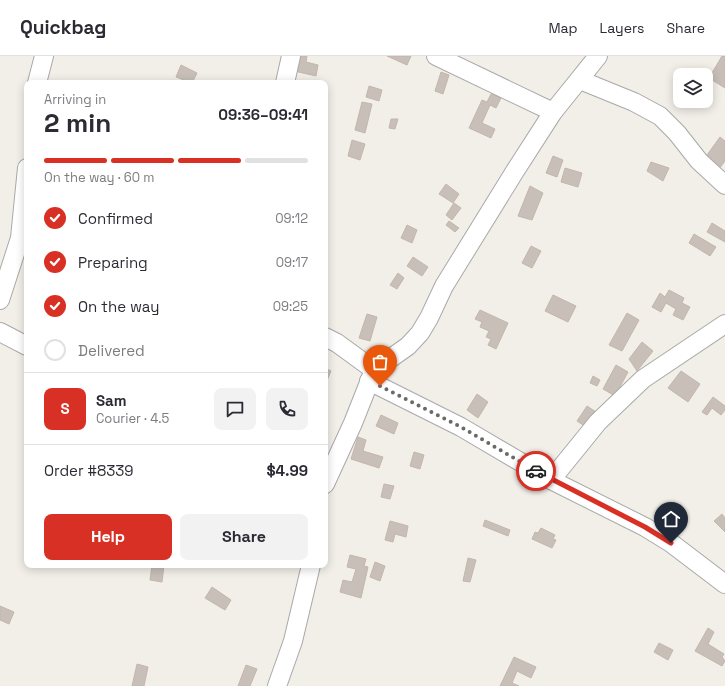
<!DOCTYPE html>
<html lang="en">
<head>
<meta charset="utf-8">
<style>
	body { margin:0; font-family:"Space Grotesk",sans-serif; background:#f2f2f3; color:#2b2b33; height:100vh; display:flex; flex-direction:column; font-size:15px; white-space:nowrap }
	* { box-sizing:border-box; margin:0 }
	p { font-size:13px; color:#7c7c81 }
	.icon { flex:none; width:22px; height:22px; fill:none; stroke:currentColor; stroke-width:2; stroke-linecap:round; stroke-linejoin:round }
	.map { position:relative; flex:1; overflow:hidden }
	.side { position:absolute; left:24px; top:24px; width:304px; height:488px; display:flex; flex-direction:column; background:#fff; border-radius:8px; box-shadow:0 2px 10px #0003 }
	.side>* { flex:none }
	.controls { position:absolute; left:673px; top:12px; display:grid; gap:8px }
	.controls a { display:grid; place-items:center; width:40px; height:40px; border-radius:8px; background:#fff; box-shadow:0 2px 10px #0003; font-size:20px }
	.pin { position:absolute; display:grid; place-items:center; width:34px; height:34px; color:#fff; margin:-41px -17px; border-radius:50% 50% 50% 0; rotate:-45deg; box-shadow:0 0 4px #0007 }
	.pin .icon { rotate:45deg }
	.courier { position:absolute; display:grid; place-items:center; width:40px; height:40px; margin:-20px; border:3px solid #d93025; border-radius:50%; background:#fff; color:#222; box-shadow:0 1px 5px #0007 }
	.overview em { font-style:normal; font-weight:800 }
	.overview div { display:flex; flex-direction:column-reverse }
	.overview { display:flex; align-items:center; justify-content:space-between; height:68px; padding:0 20px }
	h1 { font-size:26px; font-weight:800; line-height:30px }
	.bar { display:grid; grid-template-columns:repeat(4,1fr); gap:6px 4px; align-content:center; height:48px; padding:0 20px }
	.bar i { height:5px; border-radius:3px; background:#e1e1e2 }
	.bar .on { background:#d93025 }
	.bar p { grid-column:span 4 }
	.line { display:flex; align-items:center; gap:10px; padding:0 20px; border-top:1px solid #e1e1e2 }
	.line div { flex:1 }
	.round { display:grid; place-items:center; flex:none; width:42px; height:42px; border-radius:8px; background:#f2f2f3 }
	ol { padding:0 20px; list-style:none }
	li { display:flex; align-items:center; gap:12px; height:44px }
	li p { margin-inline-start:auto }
	li .icon { padding:4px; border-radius:50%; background:#d93025; color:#fff; stroke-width:4 }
	li:last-child { color:#7c7c81 }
	li i { width:22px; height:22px; border:2px solid #e1e1e2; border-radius:50% }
	.cta { display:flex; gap:8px; margin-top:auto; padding:8px 20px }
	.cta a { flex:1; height:46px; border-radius:8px; background:#d93025; color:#fff; font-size:16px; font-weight:800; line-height:46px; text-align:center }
	.cta a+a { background:#f2f2f3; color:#2b2b33 }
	header { display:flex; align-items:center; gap:24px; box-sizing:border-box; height:56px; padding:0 20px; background:#fff; border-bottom:1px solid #e1e1e2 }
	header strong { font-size:19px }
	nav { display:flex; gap:22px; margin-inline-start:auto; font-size:14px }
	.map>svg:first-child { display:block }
</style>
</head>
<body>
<header>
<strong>Quickbag</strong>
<nav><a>Map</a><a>Layers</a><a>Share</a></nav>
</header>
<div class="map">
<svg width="725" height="630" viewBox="0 0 725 630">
	<rect width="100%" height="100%" fill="#f2efe9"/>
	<!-- building -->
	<g fill="#c7bfb8" stroke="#c4b6ab">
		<polygon points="298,0 307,0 306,6 318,9 316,20 294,15"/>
		<polygon points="387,0 411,0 407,9"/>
		<polygon points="722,0 725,0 725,32 709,22"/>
		<polygon points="181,9 197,17 192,27 176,21"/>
		<polygon points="441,16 449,19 443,38 435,35"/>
		<polygon points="369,30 382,34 379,45 366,41"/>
		<polygon points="491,38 501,42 496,52 490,49 482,67 495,73 491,82 469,72 482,44 487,46"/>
		<polygon points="362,46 372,48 365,77 355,74"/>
		<polygon points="391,63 398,63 395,73 389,72"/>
		<polygon points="720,81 725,85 725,105 716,117 702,106"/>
		<polygon points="352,84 365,88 360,104 348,100"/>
		<polygon points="553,100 563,104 557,121 546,117"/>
		<polygon points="651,106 669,112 663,125 647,115"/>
		<polygon points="565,112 582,117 578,131 561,126"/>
		<polygon points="446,128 459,138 453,147 439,138"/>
		<polygon points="530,130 543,137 532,164 518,160"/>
		<polygon points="454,147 461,152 452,164 446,159"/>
		<polygon points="449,165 459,172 455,176 446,169"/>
		<polygon points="712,167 725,175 725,186 707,176"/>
		<polygon points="407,169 417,174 412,187 401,182"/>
		<polygon points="694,178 716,191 710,200 689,187"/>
		<polygon points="531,190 541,195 532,212 522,207"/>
		<polygon points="413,201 428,211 422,220 407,210"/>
		<polygon points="398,217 404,222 397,233 390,229"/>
		<polygon points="669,234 684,242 682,247 690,251 683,264 673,259 676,253 666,247 661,256 652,251 660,237 665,241"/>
		<polygon points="553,239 576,250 568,266 545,255"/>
		<polygon points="480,254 508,267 496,293 488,289 491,283 486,281 489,275 480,271 482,266 475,263"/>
		<polygon points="627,257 639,264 622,295 609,289"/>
		<polygon points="367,258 377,261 370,285 359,282"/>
		<polygon points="642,286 653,295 637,315 629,303"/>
		<polygon points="616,309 628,316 615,340 603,333"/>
		<polygon points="325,312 331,315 325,329"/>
		<polygon points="681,315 700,328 688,346 668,332"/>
		<polygon points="593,320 600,324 597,330 590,327"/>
		<polygon points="477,338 488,346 478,362 467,354"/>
		<polygon points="713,341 725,350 725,354 721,359 712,352 707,359 702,356"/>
		<polygon points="587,350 596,356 586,371 577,365"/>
		<polygon points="381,359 398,367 394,378 376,370"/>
		<polygon points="358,381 366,384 363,395 383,401 379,412 351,403"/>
		<polygon points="414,396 424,399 420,413 410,410"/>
		<polygon points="384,428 394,430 390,443 381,441"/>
		<polygon points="722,458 725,462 725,476 714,465"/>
		<polygon points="485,464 510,474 508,480 483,470"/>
		<polygon points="390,465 408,470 406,481 395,478 393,486 385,484"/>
		<polygon points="541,472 555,479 553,483 556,484 552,492 532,483 535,476 538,477"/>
		<polygon points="350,499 366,503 364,510 368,511 361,542 340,536 343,524 352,526 356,513 347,511"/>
		<polygon points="468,502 476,504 470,526 463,525"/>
		<polygon points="375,506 385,510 380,525 370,521"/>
		<polygon points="152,509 164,509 162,526 150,524"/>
		<polygon points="212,531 231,544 225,554 205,542"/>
		<polygon points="0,550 14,556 9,568 0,564"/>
		<polygon points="708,572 714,576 708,588 724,598 722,601 725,605 722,610 695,595"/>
		<polygon points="659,587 673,594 668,604 654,596"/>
		<polygon points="514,601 536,611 531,622 517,615 512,627 519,630 500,630"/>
		<polygon points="137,608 148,611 144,630 132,630"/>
		<polygon points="246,609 257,613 250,630 238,630"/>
	</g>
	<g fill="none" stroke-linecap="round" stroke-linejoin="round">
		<defs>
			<g id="minor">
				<polyline points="436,0 553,56"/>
				<polyline points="580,24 634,46 660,60 677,77 699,105 725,129"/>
				<polyline points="37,27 44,0"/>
				<polyline points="285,27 291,0"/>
				<polyline points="0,244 20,182 27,112"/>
				<polyline points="0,276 27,290"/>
				<polyline points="325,281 337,287 374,314"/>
				<polyline points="369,325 461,371 551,424 645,471 671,487 725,528"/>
				<polyline points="551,424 598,366 643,323 725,268"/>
				<polyline points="325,428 353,367 374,314 408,290 420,277 429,262 444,230 515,115 553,56 598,0"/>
				<polyline points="277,630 293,585 311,509"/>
			</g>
		</defs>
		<!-- minor casing -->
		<use href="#minor" stroke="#a9a9a9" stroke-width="20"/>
		<!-- minor -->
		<use href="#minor" stroke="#fff" stroke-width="18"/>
	</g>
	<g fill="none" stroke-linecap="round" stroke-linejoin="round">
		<!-- done -->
		<polyline stroke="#6b6a68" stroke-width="4" stroke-dasharray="0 7.2" points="380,330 461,371 536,415"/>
		<!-- route -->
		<polyline stroke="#d93025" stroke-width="5" points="536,415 645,471 671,487"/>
	</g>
</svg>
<div class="controls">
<a><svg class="icon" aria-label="layers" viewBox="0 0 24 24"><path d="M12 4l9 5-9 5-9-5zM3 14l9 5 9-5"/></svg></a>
</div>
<div class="pin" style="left:380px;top:330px;background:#ea580c"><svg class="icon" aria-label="bag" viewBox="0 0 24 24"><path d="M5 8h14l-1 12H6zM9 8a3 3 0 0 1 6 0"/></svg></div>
<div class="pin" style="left:671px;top:487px;background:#1f2937"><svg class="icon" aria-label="home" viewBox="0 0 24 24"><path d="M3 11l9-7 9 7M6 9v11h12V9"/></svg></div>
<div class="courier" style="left:536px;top:415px"><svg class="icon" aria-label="car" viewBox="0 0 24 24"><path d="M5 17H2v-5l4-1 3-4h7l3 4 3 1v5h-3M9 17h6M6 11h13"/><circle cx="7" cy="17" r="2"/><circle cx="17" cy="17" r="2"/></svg></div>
<section class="side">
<div class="overview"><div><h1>2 min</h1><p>Arriving in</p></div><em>09:36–09:41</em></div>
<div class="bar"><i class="on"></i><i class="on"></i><i class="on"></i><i></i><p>On the way · 60 m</p></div>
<ol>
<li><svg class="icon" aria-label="check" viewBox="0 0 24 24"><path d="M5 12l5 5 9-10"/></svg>Confirmed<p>09:12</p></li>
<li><svg class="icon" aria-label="check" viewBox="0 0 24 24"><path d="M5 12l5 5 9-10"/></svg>Preparing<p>09:17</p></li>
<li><svg class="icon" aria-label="check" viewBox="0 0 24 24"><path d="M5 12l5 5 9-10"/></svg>On the way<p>09:25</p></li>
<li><i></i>Delivered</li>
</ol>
<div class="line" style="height:72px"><b class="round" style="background:#d93025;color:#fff">S</b><div><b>Sam</b><p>Courier · 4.5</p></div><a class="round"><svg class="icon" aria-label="chat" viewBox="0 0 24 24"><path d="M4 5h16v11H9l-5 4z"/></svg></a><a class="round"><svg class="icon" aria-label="phone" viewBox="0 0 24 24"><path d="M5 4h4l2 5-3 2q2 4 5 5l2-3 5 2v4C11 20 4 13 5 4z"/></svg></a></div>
<div class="line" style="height:52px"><div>Order #8339</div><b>$4.99</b></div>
<div class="cta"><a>Help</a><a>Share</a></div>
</section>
</div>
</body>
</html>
